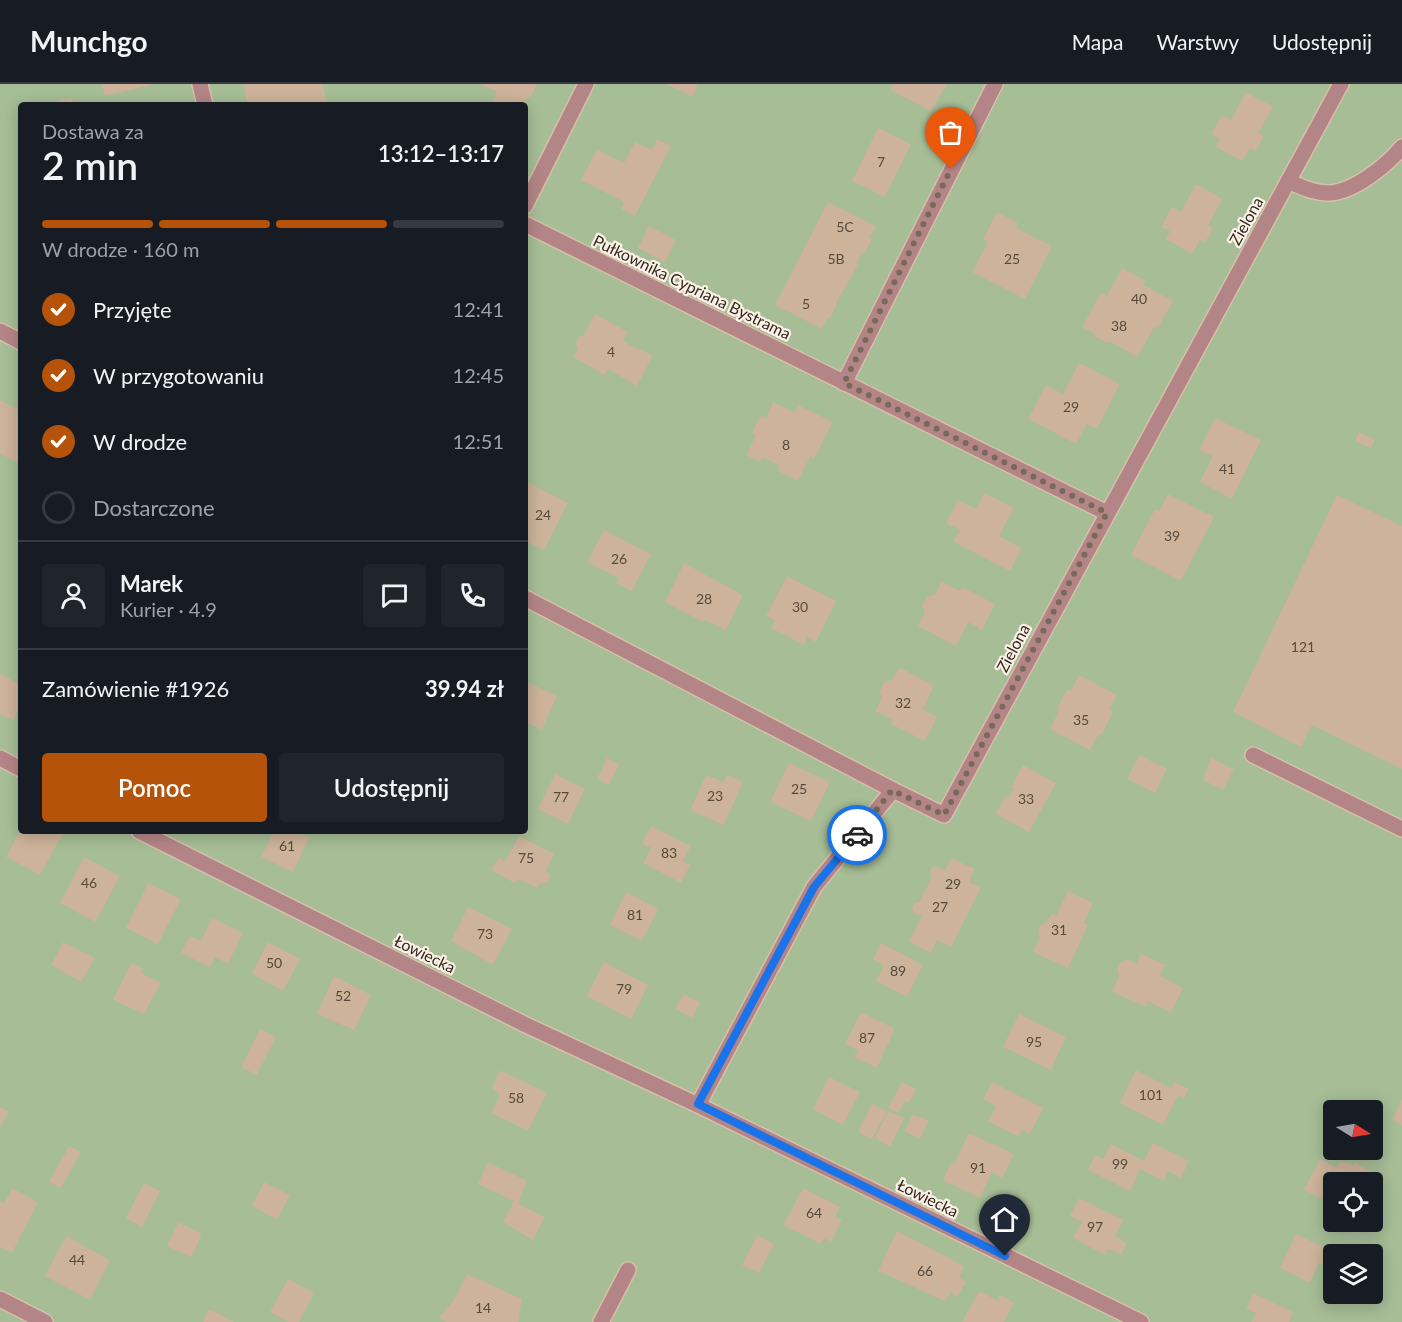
<!DOCTYPE html>
<html lang="pl">
<head>
<meta charset="utf-8">
<style>
	body { margin:0; font-family:Lato,sans-serif; background:#20242c; color:#f1f3f6; height:100vh; display:flex; flex-direction:column; font-size:22px; white-space:nowrap }
	* { box-sizing:border-box; margin:0 }
	p { font-size:20px; color:#9ea1a6 }
	.icon { flex:none; width:33px; height:33px; fill:none; stroke:currentColor; stroke-width:2; stroke-linecap:round; stroke-linejoin:round }
	.map { position:relative; flex:1; overflow:hidden }
	.sheet { position:absolute; left:18px; top:18px; width:510px; height:732px; display:flex; flex-direction:column; background:#171b24; border-radius:6px; box-shadow:0 3px 15px #0003 }
	.sheet>* { flex:none }
	.needle { width:39px; rotate:101deg }
	.controls { position:absolute; left:1323px; top:1016px; display:grid; gap:12px }
	.controls a { display:grid; place-items:center; width:60px; height:60px; border-radius:6px; background:#171b24; box-shadow:0 3px 15px #0003; font-size:30px }
	.pin { position:absolute; display:grid; place-items:center; width:51px; height:51px; color:#fff; margin:-62px -26px; border-radius:50% 50% 50% 0; rotate:-45deg; box-shadow:0 0 6px #0007 }
	.pin .icon { rotate:45deg }
	.courier { position:absolute; display:grid; place-items:center; width:60px; height:60px; margin:-30px; border:4px solid #1a73e8; border-radius:50%; background:#fff; color:#222; box-shadow:0 2px 8px #0007 }
	.summary em { font-style:normal; font-weight:600 }
	.summary div { display:flex; flex-direction:column-reverse }
	.summary { display:flex; align-items:center; justify-content:space-between; height:102px; padding:0 24px }
	h1 { font-size:39px; font-weight:600; line-height:45px }
	.bar { display:grid; grid-template-columns:repeat(4,1fr); gap:9px 6px; align-content:center; height:72px; padding:0 24px }
	.bar i { height:8px; border-radius:4px; background:#363941 }
	.bar .active { background:#b45309 }
	.bar p { grid-column:span 4 }
	.line { display:flex; align-items:center; gap:15px; padding:0 24px; border-top:2px solid #363941 }
	.line div { flex:1 }
	.round { display:grid; place-items:center; flex:none; width:63px; height:63px; border-radius:6px; background:#20242c }
	ol { padding:0 24px; list-style:none }
	li { display:flex; align-items:center; gap:18px; height:66px }
	li p { margin-inline-start:auto }
	li .icon { padding:6px; border-radius:50%; background:#b45309; color:#fff; stroke-width:4 }
	li:last-child { color:#9ea1a6 }
	li i { width:33px; height:33px; border:3px solid #363941; border-radius:50% }
	.button { display:flex; gap:12px; margin-top:auto; padding:12px 24px }
	.button a { flex:1; height:69px; border-radius:6px; background:#b45309; color:#fff; font-size:24px; font-weight:600; line-height:69px; text-align:center }
	.button a+a { background:#20242c; color:#f1f3f6 }
	header { display:flex; align-items:center; gap:36px; box-sizing:border-box; height:84px; padding:0 30px; background:#171b24; border-bottom:2px solid #363941 }
	header strong { font-size:28px }
	nav { display:flex; gap:33px; margin-inline-start:auto; font-size:21px }
	.map>svg:first-child { display:block }
</style>
</head>
<body>
<header>
<strong>Munchgo</strong>
<nav><a>Mapa</a><a>Warstwy</a><a>Udostępnij</a></nav>
</header>
<div class="map">
<svg width="1402" height="1238" viewBox="0 0 1402 1238">
	<rect width="100%" height="100%" fill="#fbe1c7"/>
	<!-- green -->
	<path fill="#a6bd96" fill-rule="evenodd" d="M0,0H1402V1238H0ZM21,21H525V747H21ZM1334,1026H1372V1065H1334ZM1334,1098H1372V1137H1334ZM1334,1170H1372V1209H1334Z"/>
	<!-- building -->
	<g fill="#ccb39a">
		<polygon points="102,0 151,0 151,1 105,12"/>
		<polygon points="243,0 323,0 327,20 248,21"/>
		<polygon points="481,0 537,0 530,14 527,13 523,21 491,21 497,8"/>
		<polygon points="667,0 698,0 692,13"/>
		<polygon points="893,0 947,0 931,27 890,6"/>
		<polygon points="1246,8 1273,23 1258,49 1264,52 1256,67 1250,64 1242,77 1216,63 1220,55 1211,50 1222,31 1231,36"/>
		<polygon points="72,14 73,21 44,21 44,20"/>
		<polygon points="878,44 911,60 885,113 852,97"/>
		<polygon points="657,55 671,62 635,132 621,125 624,118 581,96 597,66 624,79 635,58 652,66"/>
		<polygon points="1196,100 1223,115 1208,141 1213,144 1205,159 1200,156 1192,170 1166,155 1170,147 1161,143 1172,123 1181,128"/>
		<polygon points="828,118 876,142 869,154 872,155 864,170 862,168 856,180 858,181 836,219 837,220 830,234 828,233 822,245 775,221"/>
		<polygon points="997,128 1018,139 1016,144 1052,162 1025,215 972,188 988,158 983,155"/>
		<polygon points="649,142 676,156 665,178 638,164"/>
		<polygon points="1122,184 1146,197 1144,201 1173,217 1158,244 1155,242 1137,273 1109,257 1107,259 1094,252 1095,250 1082,243 1101,209 1107,212"/>
		<polygon points="595,230 628,248 623,256 629,261 653,271 637,302 608,285 605,291 573,273 578,265 575,260 579,253 584,251"/>
		<polygon points="1079,279 1120,300 1097,345 1087,340 1076,360 1028,335 1046,301 1063,310"/>
		<polygon points="0,316 21,327 21,380 0,370"/>
		<polygon points="773,318 795,329 798,321 833,338 814,375 810,373 798,397 778,387 780,382 762,373 760,378 746,371 756,351 752,349 761,331 766,334"/>
		<polygon points="1215,334 1261,356 1232,415 1200,398 1213,372 1199,366"/>
		<polygon points="1359,348 1375,356 1371,364 1355,357"/>
		<polygon points="527,398 568,419 544,466 525,457 527,444 525,443 525,402"/>
		<polygon points="984,409 1014,424 999,452 1022,464 1010,487 953,458 960,446 946,439 958,416 976,425"/>
		<polygon points="1168,410 1214,433 1181,497 1131,471 1155,425 1159,427"/>
		<polygon points="1337,411 1402,442 1402,685 1312,641 1301,663 1233,628"/>
		<polygon points="604,446 651,470 632,507 616,499 619,494 587,478"/>
		<polygon points="684,479 743,511 726,546 704,536 703,538 665,518"/>
		<polygon points="787,492 836,517 816,558 807,553 804,561 771,544 775,536 766,532"/>
		<polygon points="941,498 960,507 962,503 995,520 982,546 968,538 956,562 918,542 925,529 922,522 928,512 935,511"/>
		<polygon points="899,583 934,602 923,625 937,633 925,657 891,640 893,636 875,627 882,614 879,608 885,597 892,596"/>
		<polygon points="0,590 21,601 21,620 13,636 0,630"/>
		<polygon points="1079,591 1117,611 1109,626 1113,628 1102,650 1099,650 1090,666 1050,645 1059,626 1057,625 1067,605 1071,607"/>
		<polygon points="527,598 557,612 542,646 525,638"/>
		<polygon points="1139,671 1167,685 1155,709 1127,695"/>
		<polygon points="607,674 619,680 609,701 597,695"/>
		<polygon points="1211,674 1234,685 1223,706 1203,696"/>
		<polygon points="789,679 830,698 811,737 770,718"/>
		<polygon points="1023,681 1056,699 1029,748 996,730 1006,711 1009,713 1014,705 1011,703"/>
		<polygon points="555,690 585,705 568,740 538,725"/>
		<polygon points="706,691 723,698 727,691 743,698 724,741 690,726"/>
		<polygon points="651,742 691,762 683,777 690,781 681,799 643,779 651,764 642,759"/>
		<polygon points="20,747 58,747 63,749 40,791 6,773"/>
		<polygon points="274,747 294,747 309,754 293,788 261,773"/>
		<polygon points="519,752 554,770 546,787 551,790 547,799 540,799 537,804 519,795 514,799 491,786 498,774 505,777"/>
		<polygon points="84,773 120,792 95,838 60,819"/>
		<polygon points="951,774 975,785 969,798 981,803 951,863 937,856 931,869 909,858 922,832 914,829 912,825 914,819 919,818 932,793 930,789 932,783 937,783 945,787"/>
		<polygon points="148,799 181,815 158,860 126,844"/>
		<polygon points="1068,807 1093,819 1084,839 1088,841 1068,884 1033,868 1040,854 1038,848 1040,841 1046,839 1051,830 1056,832"/>
		<polygon points="626,808 658,825 642,857 610,841"/>
		<polygon points="468,823 512,845 493,881 451,857"/>
		<polygon points="212,834 243,849 228,880 215,873 210,883 181,869 190,852 201,857"/>
		<polygon points="63,858 95,874 81,898 51,881"/>
		<polygon points="268,858 300,875 283,907 252,890"/>
		<polygon points="881,859 923,881 907,913 876,897 884,881 873,875"/>
		<polygon points="1141,870 1165,881 1160,892 1183,904 1171,929 1148,917 1146,923 1112,908 1119,892 1117,885 1121,878 1127,875 1136,880"/>
		<polygon points="604,878 648,901 631,935 587,912"/>
		<polygon points="131,879 143,885 141,889 161,899 144,930 113,916"/>
		<polygon points="334,892 371,911 354,946 317,930"/>
		<polygon points="684,910 700,919 692,934 675,925"/>
		<polygon points="861,928 895,945 877,984 854,973 858,966 845,960"/>
		<polygon points="1019,930 1066,953 1051,986 1003,963"/>
		<polygon points="260,945 276,953 257,991 241,983"/>
		<polygon points="500,986 547,1009 528,1047 492,1029 500,1010 492,1004"/>
		<polygon points="1136,986 1171,1004 1174,998 1189,1005 1184,1014 1178,1011 1163,1041 1120,1019"/>
		<polygon points="829,993 860,1008 843,1041 813,1025"/>
		<polygon points="902,998 916,1005 909,1019 905,1017 898,1029 888,1024"/>
		<polygon points="992,998 1043,1024 1030,1050 1022,1046 1019,1053 988,1037 996,1022 983,1015"/>
		<polygon points="1402,1015 1402,1041 1392,1036"/>
		<polygon points="872,1020 887,1027 872,1055 858,1048"/>
		<polygon points="0,1023 9,1027 0,1044"/>
		<polygon points="888,1027 904,1034 890,1063 875,1054"/>
		<polygon points="913,1030 929,1037 920,1055 904,1047"/>
		<polygon points="969,1049 1014,1070 1002,1094 992,1088 980,1114 943,1096 951,1078 954,1080"/>
		<polygon points="1153,1059 1189,1077 1181,1094 1168,1087 1164,1097 1140,1085 1130,1107 1088,1086 1095,1071 1103,1075 1111,1060 1144,1077"/>
		<polygon points="69,1062 81,1068 61,1104 49,1098"/>
		<polygon points="1320,1075 1337,1084 1341,1076 1354,1082 1355,1079 1378,1091 1372,1102 1372,1098 1334,1098 1334,1121 1304,1106"/>
		<polygon points="488,1078 527,1097 518,1120 545,1133 533,1156 503,1138 514,1117 478,1100"/>
		<polygon points="264,1098 290,1111 277,1136 252,1122"/>
		<polygon points="144,1099 160,1107 142,1143 126,1134"/>
		<polygon points="12,1104 38,1118 12,1169 0,1163 0,1117 4,1119"/>
		<polygon points="803,1104 840,1123 835,1133 842,1136 831,1158 824,1154 821,1160 783,1141"/>
		<polygon points="1079,1114 1123,1136 1115,1152 1127,1159 1121,1171 1108,1165 1105,1171 1073,1154 1082,1138 1070,1132"/>
		<polygon points="178,1138 202,1150 191,1173 167,1162"/>
		<polygon points="897,1147 964,1182 959,1193 966,1198 958,1212 951,1208 945,1217 878,1187"/>
		<polygon points="1296,1150 1338,1170 1334,1170 1334,1186 1319,1179 1310,1199 1280,1184"/>
		<polygon points="757,1151 774,1160 759,1189 742,1181"/>
		<polygon points="66,1152 110,1176 90,1216 45,1192"/>
		<polygon points="467,1190 522,1215 518,1238 447,1238 438,1234 454,1216"/>
		<polygon points="288,1195 314,1209 299,1238 288,1238 270,1228"/>
		<polygon points="979,1207 998,1217 999,1212 1002,1211 1014,1219 1004,1238 962,1238"/>
		<polygon points="1253,1209 1293,1228 1289,1238 1251,1238 1256,1229 1246,1225"/>
		<polygon points="209,1225 234,1238 203,1238"/>
	</g>
	<g fill="none" stroke-linecap="round" stroke-linejoin="round">
		<defs>
			<g id="service">
				<path d="M1288,97C1302,103 1313,109 1328,109C1353,109 1387,81 1402,63"/>
				<polyline points="1253,671 1402,745"/>
				<polyline points="601,1238 628,1186"/>
			</g>
			<g id="minor">
				<polyline points="200,0 205,21"/>
				<polyline points="525,122 586,0"/>
				<polyline points="525,140 1107,429"/>
				<polyline points="0,247 21,258"/>
				<polyline points="844,299 995,0"/>
				<polyline points="525,514 893,706 944,731 1341,0"/>
				<polyline points="0,674 21,685"/>
				<polyline points="139,747 524,940 698,1021 1141,1238"/>
				<polyline points="698,1021 814,803 893,706"/>
				<polyline points="0,1215 45,1238"/>
			</g>
		</defs>
		<!-- service casing -->
		<use href="#service" stroke="#d7c0a9" stroke-width="18"/>
		<!-- minor casing -->
		<use href="#minor" stroke="#d7c0a9" stroke-width="18"/>
		<!-- service -->
		<use href="#service" stroke="#b48587" stroke-width="15"/>
		<!-- minor -->
		<use href="#minor" stroke="#b48587" stroke-width="15"/>
	</g>
	<g fill="none" stroke-linecap="round" stroke-linejoin="round">
		<!-- done -->
		<polyline stroke="#786959" stroke-width="6" stroke-dasharray="0 10.8" points="857,751 892,706 944,731 1107,429 844,299 951,85"/>
		<!-- route -->
		<polyline stroke="#1a73e8" stroke-width="8" points="857,751 814,803 698,1020 1005,1172"/>
	</g>
	<g text-anchor="middle" stroke-width="4.5" stroke-linejoin="round" paint-order="stroke">
		<!-- number labels -->
		<g font-size="14" fill="#584b3d">
			<text x="881" y="83">7</text>
			<text x="845" y="148">5C</text>
			<text x="836" y="180">5B</text>
			<text x="1012" y="180">25</text>
			<text x="1139" y="220">40</text>
			<text x="806" y="225">5</text>
			<text x="1119" y="247">38</text>
			<text x="611" y="273">4</text>
			<text x="1071" y="328">29</text>
			<text x="786" y="366">8</text>
			<text x="1227" y="390">41</text>
			<text x="543" y="436">24</text>
			<text x="1172" y="457">39</text>
			<text x="619" y="480">26</text>
			<text x="704" y="520">28</text>
			<text x="800" y="528">30</text>
			<text x="1303" y="568">121</text>
			<text x="903" y="624">32</text>
			<text x="1081" y="641">35</text>
			<text x="799" y="710">25</text>
			<text x="715" y="717">23</text>
			<text x="561" y="718">77</text>
			<text x="1026" y="720">33</text>
			<text x="287" y="767">61</text>
			<text x="669" y="774">83</text>
			<text x="526" y="779">75</text>
			<text x="89" y="804">46</text>
			<text x="953" y="805">29</text>
			<text x="940" y="828">27</text>
			<text x="635" y="836">81</text>
			<text x="1059" y="851">31</text>
			<text x="485" y="855">73</text>
			<text x="274" y="884">50</text>
			<text x="898" y="892">89</text>
			<text x="624" y="910">79</text>
			<text x="343" y="917">52</text>
			<text x="867" y="959">87</text>
			<text x="1034" y="963">95</text>
			<text x="1151" y="1016">101</text>
			<text x="516" y="1019">58</text>
			<text x="1120" y="1085">99</text>
			<text x="978" y="1089">91</text>
			<text x="814" y="1134">64</text>
			<text x="1095" y="1148">97</text>
			<text x="77" y="1181">44</text>
			<text x="925" y="1192">66</text>
			<text x="483" y="1229">14</text>
		</g>
		<!-- street labels -->
		<g font-size="16" fill="#32281e" stroke="#fcf1e7">
			<text transform="translate(1246 137) rotate(-61)" y="6">Zielona</text>
			<text transform="translate(692 203) rotate(26)" y="6">Pułkownika Cypriana Bystrama</text>
			<text transform="translate(1013 564) rotate(-62)" y="6">Zielona</text>
			<text transform="translate(425 870) rotate(26)" y="6">Łowiecka</text>
			<text transform="translate(928 1114) rotate(26)" y="6">Łowiecka</text>
		</g>
	</g>
</svg>
<div class="controls">
<a><svg class="needle" viewBox="-14 -14 28 28"><path d="M0-13l5 13h-10z" fill="#e53935"/><path d="M0 13l5-13h-10z" fill="#9ea1a6"/></svg></a>
<a><svg class="icon" aria-label="locate" viewBox="0 0 24 24"><circle cx="12" cy="12" r="6"/><path d="M12 2v4M12 18v4M2 12h4M18 12h4"/></svg></a>
<a><svg class="icon" aria-label="layers" viewBox="0 0 24 24"><path d="M12 4l9 5-9 5-9-5zM3 14l9 5 9-5"/></svg></a>
</div>
<div class="pin" style="left:951px;top:85px;background:#ea580c"><svg class="icon" aria-label="bag" viewBox="0 0 24 24"><path d="M5 8h14l-1 12H6zM9 8a3 3 0 0 1 6 0"/></svg></div>
<div class="pin" style="left:1005px;top:1172px;background:#1f2937"><svg class="icon" aria-label="home" viewBox="0 0 24 24"><path d="M3 11l9-7 9 7M6 9v11h12V9"/></svg></div>
<div class="courier" style="left:857px;top:751px"><svg class="icon" aria-label="car" viewBox="0 0 24 24"><path d="M5 17H2v-5l4-1 3-4h7l3 4 3 1v5h-3M9 17h6M6 11h13"/><circle cx="7" cy="17" r="2"/><circle cx="17" cy="17" r="2"/></svg></div>
<section class="sheet">
<div class="summary"><div><h1>2 min</h1><p>Dostawa za</p></div><em>13:12–13:17</em></div>
<div class="bar"><i class="active"></i><i class="active"></i><i class="active"></i><i></i><p>W drodze · 160 m</p></div>
<ol>
<li><svg class="icon" aria-label="check" viewBox="0 0 24 24"><path d="M5 12l5 5 9-10"/></svg>Przyjęte<p>12:41</p></li>
<li><svg class="icon" aria-label="check" viewBox="0 0 24 24"><path d="M5 12l5 5 9-10"/></svg>W przygotowaniu<p>12:45</p></li>
<li><svg class="icon" aria-label="check" viewBox="0 0 24 24"><path d="M5 12l5 5 9-10"/></svg>W drodze<p>12:51</p></li>
<li><i></i>Dostarczone</li>
</ol>
<div class="line" style="height:108px"><a class="round"><svg class="icon" aria-label="person" viewBox="0 0 24 24"><circle cx="12" cy="8" r="4"/><path d="M4 21q1-7 8-7t8 7"/></svg></a><div><b>Marek</b><p>Kurier · 4.9</p></div><a class="round"><svg class="icon" aria-label="chat" viewBox="0 0 24 24"><path d="M4 5h16v11H9l-5 4z"/></svg></a><a class="round"><svg class="icon" aria-label="phone" viewBox="0 0 24 24"><path d="M5 4h4l2 5-3 2q2 4 5 5l2-3 5 2v4C11 20 4 13 5 4z"/></svg></a></div>
<div class="line" style="height:78px"><div>Zamówienie #1926</div><b>39.94 zł</b></div>
<div class="button"><a>Pomoc</a><a>Udostępnij</a></div>
</section>
</div>
</body>
</html>
